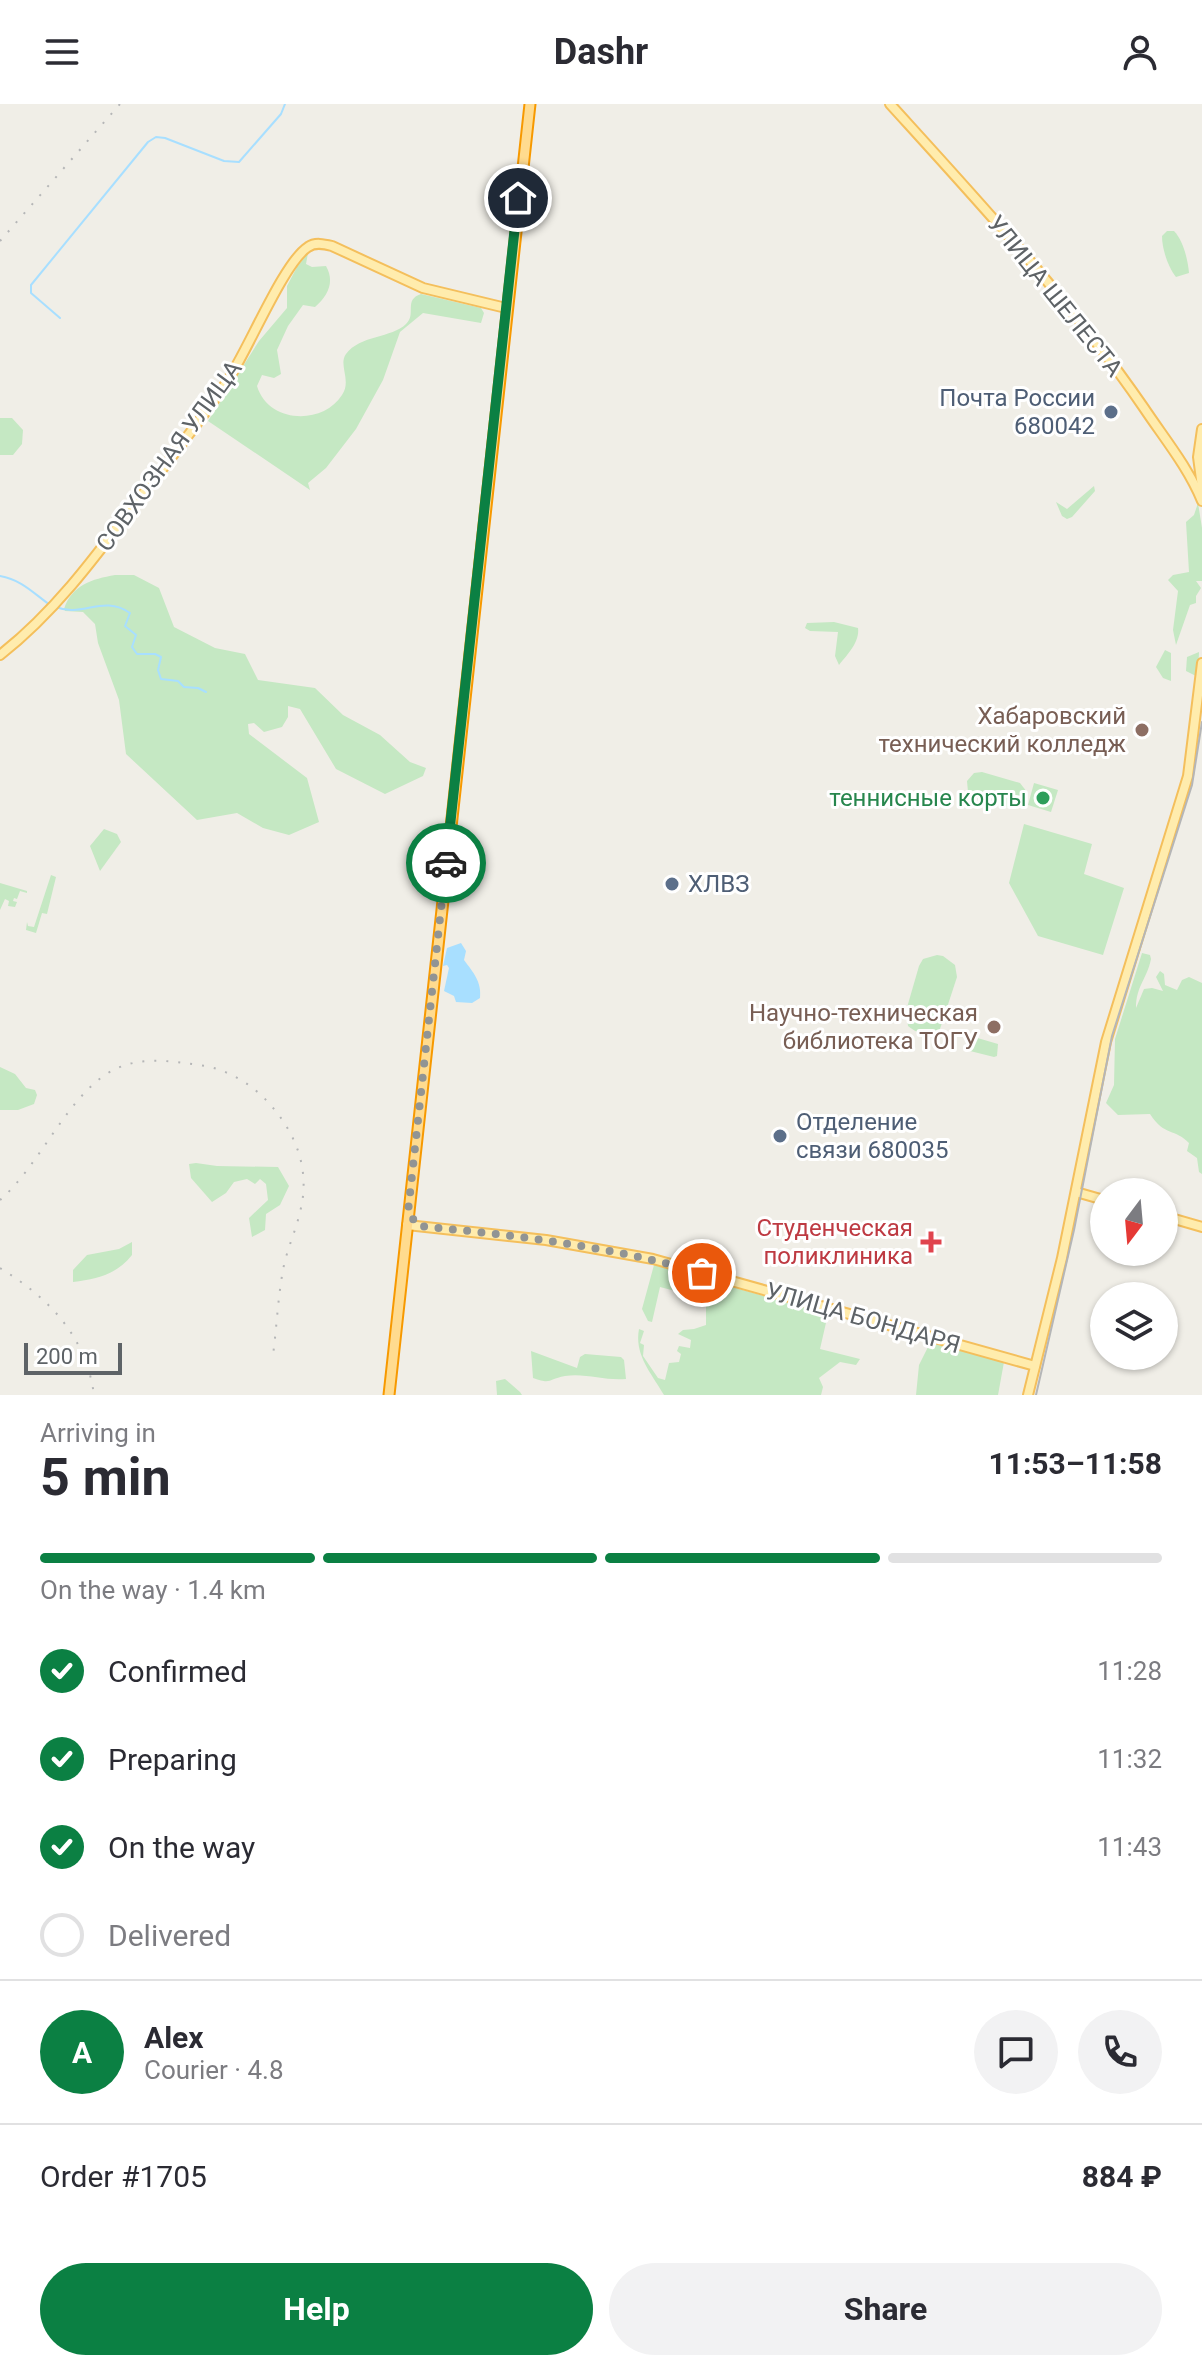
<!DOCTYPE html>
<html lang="en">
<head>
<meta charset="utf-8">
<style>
	body { margin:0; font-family:Roboto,sans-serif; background:#f2f2f3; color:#2b2b33; height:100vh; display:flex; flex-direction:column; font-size:30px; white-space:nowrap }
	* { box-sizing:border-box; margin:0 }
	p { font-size:26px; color:#7c7c81 }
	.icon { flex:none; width:44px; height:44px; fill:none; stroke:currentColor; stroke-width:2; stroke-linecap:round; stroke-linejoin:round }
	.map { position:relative; height:1291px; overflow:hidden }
	.panel { display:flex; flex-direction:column; background:#fff; flex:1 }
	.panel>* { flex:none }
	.needle { width:52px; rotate:196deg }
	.tools { position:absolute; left:1090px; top:1074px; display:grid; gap:16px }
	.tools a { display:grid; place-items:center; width:88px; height:88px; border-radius:50%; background:#fff; box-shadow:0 2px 6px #0004; font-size:40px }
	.scale { position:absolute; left:24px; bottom:20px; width:98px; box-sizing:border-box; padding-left:8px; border:4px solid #5e6367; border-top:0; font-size:22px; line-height:28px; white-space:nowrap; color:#5e6367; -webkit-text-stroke:6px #fff; paint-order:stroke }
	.pin { position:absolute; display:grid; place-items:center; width:68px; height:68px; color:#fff; margin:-34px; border:4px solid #fff; border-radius:50%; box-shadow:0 2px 8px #0007 }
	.courier { position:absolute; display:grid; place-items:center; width:80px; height:80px; margin:-40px; border:6px solid #0b8043; border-radius:50%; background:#fff; color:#222; box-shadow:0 2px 10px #0007 }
	.summary em { font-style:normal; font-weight:700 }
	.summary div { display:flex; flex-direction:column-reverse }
	.summary { display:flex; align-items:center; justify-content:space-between; height:136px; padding:0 40px }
	h1 { font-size:52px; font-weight:700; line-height:60px }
	.bar { display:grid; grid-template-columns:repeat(4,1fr); gap:12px 8px; align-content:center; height:96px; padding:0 40px }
	.bar i { height:10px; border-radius:6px; background:#e1e1e2 }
	.bar .selected { background:#0b8043 }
	.bar p { grid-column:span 4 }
	.line { display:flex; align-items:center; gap:20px; padding:0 40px; border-top:2px solid #e1e1e2 }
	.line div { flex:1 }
	.round { display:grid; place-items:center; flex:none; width:84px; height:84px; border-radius:42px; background:#f2f2f3 }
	ol { padding:0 40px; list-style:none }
	li { display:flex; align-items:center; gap:24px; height:88px }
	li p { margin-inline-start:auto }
	li .icon { padding:8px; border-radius:50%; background:#0b8043; color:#fff; stroke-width:4 }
	li:last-child { color:#7c7c81 }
	li i { width:44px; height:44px; border:4px solid #e1e1e2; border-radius:50% }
	.cta { display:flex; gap:16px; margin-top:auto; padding:16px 40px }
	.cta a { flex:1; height:92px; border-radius:48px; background:#0b8043; color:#fff; font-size:32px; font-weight:700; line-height:92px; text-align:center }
	.cta a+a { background:#f2f2f3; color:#2b2b33 }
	header { display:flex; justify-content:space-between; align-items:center; height:104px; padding:0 40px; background:#fff; font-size:36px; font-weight:700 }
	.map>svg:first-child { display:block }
</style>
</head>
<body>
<header><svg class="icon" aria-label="menu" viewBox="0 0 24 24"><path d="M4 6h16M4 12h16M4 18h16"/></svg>Dashr<svg class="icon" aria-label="person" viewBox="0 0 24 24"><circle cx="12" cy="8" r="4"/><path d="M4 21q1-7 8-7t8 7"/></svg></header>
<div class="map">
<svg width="1202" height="1291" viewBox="0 0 1202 1291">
	<rect width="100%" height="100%" fill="#f0eee7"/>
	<!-- green -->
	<g fill="#c5e8c3">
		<path d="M1167,127H1174C1183,136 1188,156 1189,169L1176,173C1168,163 1162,145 1162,132Z"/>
		<path d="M308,149L306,160L312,163L326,162C335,178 328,192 315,203L303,201L288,222L277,246L281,270L274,274L262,271L257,282C268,319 322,322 342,291C352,276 338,261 346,250C360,231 392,234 406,220C417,210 403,196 421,190L481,204L484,209L481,219L423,209L400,228L383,276L356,325L326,364L308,379L310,386L208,317L259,237L287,204V182L297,163Z"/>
		<polygon points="0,314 12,314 23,326 22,340 13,351 0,351"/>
		<polygon points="1094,382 1095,387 1072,413 1067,415 1062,412 1056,398 1067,405"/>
		<polygon points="1198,399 1202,424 1202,477 1196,477 1201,484 1196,492 1196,499 1190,501 1176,541 1173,526 1178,487 1168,476 1173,471 1189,468 1186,418 1194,411"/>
		<path d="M115,471H134L159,484L174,523L215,544L245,550L258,576L315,584L343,611L380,631L410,658L426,664L423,672L385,690L336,665L300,605L288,602V613L282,623L264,628L254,619L248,620L249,630L307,674L319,718L289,731L263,724L237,709L197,716L126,650L119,596L98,539L95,520L83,508L65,507L64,505C72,481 92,475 115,471Z"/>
		<path d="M834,518L858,524C860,538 847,551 839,561L835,552L838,528L810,527L805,524L807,519Z"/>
		<polygon points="1165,546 1171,549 1171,577 1163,574 1156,563"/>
		<polygon points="1199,548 1198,571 1196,572 1186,567 1187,553"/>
		<polygon points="982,668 1020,679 1027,688 1025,699 1015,705 973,693 968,688 967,677 974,669"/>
		<polygon points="1034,679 1058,686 1051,708 1028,701"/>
		<polygon points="1024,720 1092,740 1084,770 1124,784 1103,851 1038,832 1009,779"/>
		<polygon points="104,725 117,730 121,738 100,767 90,742"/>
		<polygon points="51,771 56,773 47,810 42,809 36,829 26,826 27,818 28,822 34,823"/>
		<polygon points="0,779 27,787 27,789 20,787 17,795 14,794 13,797 17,798 15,803 8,802 9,797 5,795 0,806"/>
		<path d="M1142,849L1150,851L1151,855C1147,875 1136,882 1136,904L1144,885L1152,884L1163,887L1156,873L1160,867L1164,870L1165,881L1177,886L1182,876L1189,873L1202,879V1070L1199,1068L1197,1054L1187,1047L1189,1039C1175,1024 1165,1033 1150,1010L1118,1011L1106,999L1114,981L1115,935Z"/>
		<path d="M937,851L943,852L955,861L957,873L940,925C929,934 918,930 908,922L906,907L919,862L923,855Z"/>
		<polygon points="974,933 998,940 997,952 994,953 970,947"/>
		<polygon points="0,963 15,970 26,984 35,986 37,991 34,1000 18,1006 0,1006"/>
		<polygon points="196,1059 217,1062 278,1063 289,1082 280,1101 266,1110 265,1126 252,1133 249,1114 268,1096 266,1080 260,1075 255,1080 247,1075 234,1078 226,1089 212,1098 191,1074 189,1060"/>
		<path d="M132,1138V1151C116,1171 97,1175 73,1178V1166L87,1151L119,1145Z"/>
		<path d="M654,1161L828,1210L820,1245L860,1255L856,1261L840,1258L819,1274L823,1283L821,1291H664C652,1270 634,1251 639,1225L644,1227L640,1239L644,1241L643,1252L658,1274L665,1276L669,1259L679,1258L681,1250L677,1247L679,1242L690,1244L691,1236L678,1230L683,1226L694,1225L706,1221V1195L660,1183L652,1218L648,1217L642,1205Z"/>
		<polygon points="930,1239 1004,1258 998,1291 916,1291 919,1261"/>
		<path d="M531,1247L577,1264L580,1253L585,1250L621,1253L624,1256L626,1275C605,1277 586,1269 565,1272C548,1275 552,1281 533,1274Z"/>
		<polygon points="505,1275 520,1288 522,1291 497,1291 496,1277"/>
	</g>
	<!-- water -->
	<path fill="#a8dfff" d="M461,839L466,847L464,856C473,868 482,878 480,894L472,899L456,898L454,892L444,887L449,864L447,861L443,862L447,844Z"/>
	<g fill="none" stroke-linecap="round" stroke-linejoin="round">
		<!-- stream -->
		<g stroke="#a8dfff" stroke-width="2">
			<polyline points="60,214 31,189 31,181 148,38 156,33 165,34 224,57 239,58 281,10 285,0"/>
			<path d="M0,472C22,476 33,489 50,501"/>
			<path d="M56,503C82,514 103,490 130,509L125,522L136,531L132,543L137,550H155L161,553L158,566L161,575L178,577L184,583L198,584L206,588"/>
		</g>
		<defs>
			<g id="major">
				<path d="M890,0C979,98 1069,195 1144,304C1164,334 1188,363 1202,397"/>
				<polyline points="1202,325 1198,353 1202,383"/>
				<path d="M0,551C55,508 96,452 138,396C168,358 199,319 226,279C247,249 283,159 308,143C315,138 324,140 332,142L423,184L506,204"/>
				<polyline points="1076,1088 1104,1096"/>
				<polyline points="1164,1112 1202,1123"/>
				<polyline points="407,1121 546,1136 653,1155 1035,1262"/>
				<polyline points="1028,1291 1062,1154 1106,938 1188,672 1202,559"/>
			</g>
			<polyline id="highway" points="389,1291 530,0"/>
		</defs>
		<!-- major casing -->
		<use href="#major" stroke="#f4bf5c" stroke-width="12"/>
		<!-- highway casing -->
		<use href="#highway" stroke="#f79900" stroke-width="13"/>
		<!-- major -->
		<use href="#major" stroke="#ffecad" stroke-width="8"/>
		<!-- highway -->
		<use href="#highway" stroke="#ffdb8f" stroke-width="9"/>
		<!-- tram -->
		<polyline stroke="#b5b6b7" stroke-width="2" points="1036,1291 1074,1126 1112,932 1192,681 1202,618"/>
		<!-- rail -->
		<g stroke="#b5b6b7" stroke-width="2" stroke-dasharray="2 10" stroke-linecap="butt">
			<polyline points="0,137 120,0"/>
			<path d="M0,1096C38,1063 65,998 105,971C136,950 170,957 205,962C228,966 251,980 267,997C296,1028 311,1066 300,1108C296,1126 288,1143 284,1161C278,1190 277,1221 273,1251"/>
			<path d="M0,1164C49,1194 86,1232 94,1291"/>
		</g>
	</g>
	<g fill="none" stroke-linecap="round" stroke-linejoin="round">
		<!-- done -->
		<path stroke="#919494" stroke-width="8" stroke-dasharray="0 14.4" d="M446,759L408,1108L418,1122C514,1131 609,1142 702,1169"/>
		<!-- route -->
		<polyline stroke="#0b8043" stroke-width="10" points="446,759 518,94"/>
	</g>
	<!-- markers -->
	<g fill="#5c6f8a" stroke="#fff" stroke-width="3">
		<circle cx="1111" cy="308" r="8"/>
		<circle cx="672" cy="780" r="8"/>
		<circle cx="780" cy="1032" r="8"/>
	</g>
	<g fill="#8d6e63" stroke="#fff" stroke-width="3">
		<circle cx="1142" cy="626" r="8"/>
		<circle cx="994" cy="923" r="8"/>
	</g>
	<circle fill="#2e9e5b" stroke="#fff" stroke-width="3" cx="1043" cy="694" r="8"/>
	<path fill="#e0444e" stroke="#fff" stroke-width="3" d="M927 1126h8v8h8v8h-8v8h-8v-8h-8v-8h8z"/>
	<g text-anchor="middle" stroke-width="6" stroke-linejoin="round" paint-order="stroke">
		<!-- street labels -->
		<g font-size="24" fill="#5e6367" stroke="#fff">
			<text transform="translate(1055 192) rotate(51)" y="8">УЛИЦА ШЕЛЕСТА</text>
			<text transform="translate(169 352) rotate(-54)" y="8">СОВХОЗНАЯ УЛИЦА</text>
			<text transform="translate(863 1214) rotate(16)" y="8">УЛИЦА БОНДАРЯ</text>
		</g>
		<!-- service labels -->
		<g font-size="24" fill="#4e5e75" stroke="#fff" text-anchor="start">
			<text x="1095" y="302" text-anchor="end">Почта России<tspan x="1095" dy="28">680042</tspan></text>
			<text x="688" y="788">ХЛВЗ</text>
			<text x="796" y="1026">Отделение<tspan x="796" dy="28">связи 680035</tspan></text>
		</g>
		<!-- education labels -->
		<g font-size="24" fill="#785e54" stroke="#fff" text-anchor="end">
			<text x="1126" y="620">Хабаровский<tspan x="1126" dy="28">технический колледж</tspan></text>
			<text x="978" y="917">Научно-техническая<tspan x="978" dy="28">библиотека ТОГУ</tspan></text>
		</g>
		<!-- leisure labels -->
		<g font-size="24" fill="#27864d" stroke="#fff" text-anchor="end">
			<text x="1027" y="702">теннисные корты</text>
		</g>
		<!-- health labels -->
		<g font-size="24" fill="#be3a42" stroke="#fff" text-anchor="end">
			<text x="913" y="1132">Студенческая<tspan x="913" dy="28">поликлиника</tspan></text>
		</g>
	</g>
</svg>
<div class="tools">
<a><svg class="needle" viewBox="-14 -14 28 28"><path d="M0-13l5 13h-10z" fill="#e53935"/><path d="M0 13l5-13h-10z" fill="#7c7c81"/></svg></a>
<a><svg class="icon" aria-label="layers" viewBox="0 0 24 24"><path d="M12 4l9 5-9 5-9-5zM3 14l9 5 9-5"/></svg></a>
</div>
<div class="scale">200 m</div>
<div class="pin" style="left:702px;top:1169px;background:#ea580c"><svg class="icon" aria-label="bag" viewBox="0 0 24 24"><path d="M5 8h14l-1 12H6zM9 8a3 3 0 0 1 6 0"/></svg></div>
<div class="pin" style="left:518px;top:94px;background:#1f2937"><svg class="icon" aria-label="home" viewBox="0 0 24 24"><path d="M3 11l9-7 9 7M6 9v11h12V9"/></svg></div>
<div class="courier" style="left:446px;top:759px"><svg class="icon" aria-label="car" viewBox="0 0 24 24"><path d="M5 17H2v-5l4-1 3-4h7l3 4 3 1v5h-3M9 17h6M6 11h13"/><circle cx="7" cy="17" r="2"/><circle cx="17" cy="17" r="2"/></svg></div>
</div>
<section class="panel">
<div class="summary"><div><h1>5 min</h1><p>Arriving in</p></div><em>11:53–11:58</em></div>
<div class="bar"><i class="selected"></i><i class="selected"></i><i class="selected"></i><i></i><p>On the way · 1.4 km</p></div>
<ol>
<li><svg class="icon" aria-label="check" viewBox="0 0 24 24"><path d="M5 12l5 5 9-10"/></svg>Confirmed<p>11:28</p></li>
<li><svg class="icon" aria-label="check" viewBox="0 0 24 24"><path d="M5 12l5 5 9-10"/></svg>Preparing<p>11:32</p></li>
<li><svg class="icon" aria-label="check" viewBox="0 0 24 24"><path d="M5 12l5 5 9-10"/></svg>On the way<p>11:43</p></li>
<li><i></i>Delivered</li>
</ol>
<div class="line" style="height:144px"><b class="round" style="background:#0b8043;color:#fff">A</b><div><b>Alex</b><p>Courier · 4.8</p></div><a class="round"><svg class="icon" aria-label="chat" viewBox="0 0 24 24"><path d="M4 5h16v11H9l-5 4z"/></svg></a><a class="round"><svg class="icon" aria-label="phone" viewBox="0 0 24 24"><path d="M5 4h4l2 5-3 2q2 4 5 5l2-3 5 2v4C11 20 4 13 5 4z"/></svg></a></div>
<div class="line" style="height:104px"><div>Order #1705</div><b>884 ₽</b></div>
<div class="cta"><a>Help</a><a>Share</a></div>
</section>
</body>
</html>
